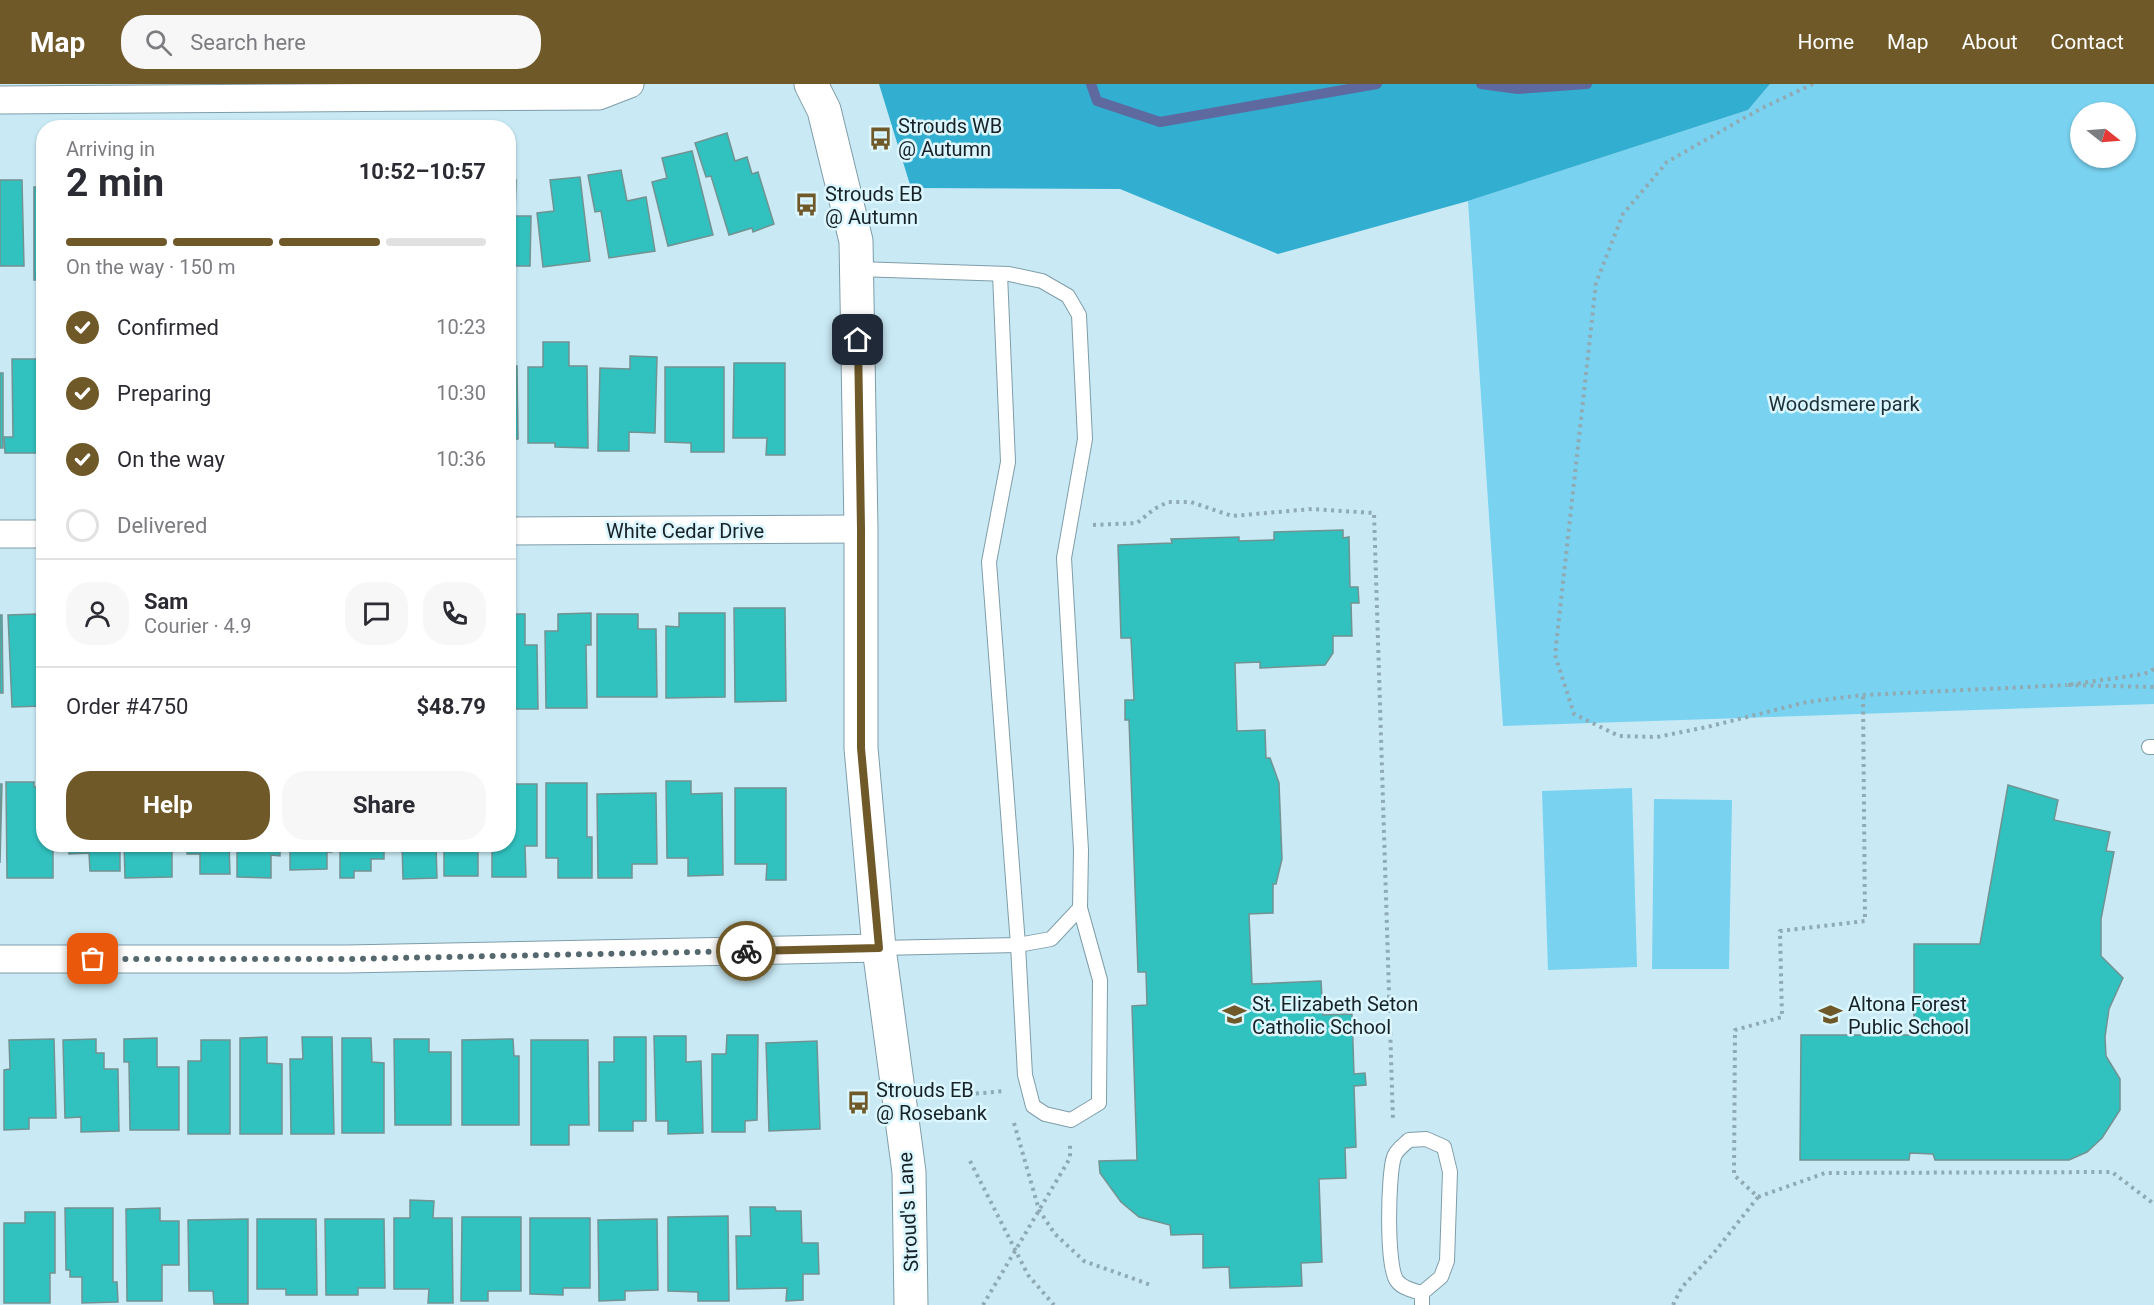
<!DOCTYPE html>
<html lang="en">
<head>
<meta charset="utf-8">
<style>
	body { margin:0; font-family:Roboto,sans-serif; background:#f7f7f7; color:#2b2b33; height:100vh; display:flex; flex-direction:column; font-size:22px; white-space:nowrap }
	* { box-sizing:border-box; margin:0 }
	p { font-size:20px; color:#7c7c81 }
	.icon { flex:none; width:33px; height:33px; fill:none; stroke:currentColor; stroke-width:2; stroke-linecap:round; stroke-linejoin:round }
	.map { position:relative; flex:1; overflow:hidden }
	.sheet { position:absolute; left:36px; top:36px; width:480px; height:732px; display:flex; flex-direction:column; background:#fff; border-radius:24px; box-shadow:0 2px 4px #0004 }
	.sheet>* { flex:none }
	.needle { width:39px; rotate:107deg }
	.buttons { position:absolute; left:2070px; top:18px; display:grid; gap:12px }
	.buttons a { display:grid; place-items:center; width:66px; height:66px; border-radius:50%; background:#fff; box-shadow:0 2px 4px #0004; font-size:30px }
	.pin { position:absolute; display:grid; place-items:center; width:51px; height:51px; color:#fff; margin:-26px; border-radius:12px; box-shadow:0 3px 9px #0006 }
	.courier { position:absolute; display:grid; place-items:center; width:60px; height:60px; margin:-30px; border:4px solid #705929; border-radius:50%; background:#fff; color:#222; box-shadow:0 2px 8px #0007 }
	.head em { font-style:normal; font-weight:700 }
	.head div { display:flex; flex-direction:column-reverse }
	.head { display:flex; align-items:center; justify-content:space-between; height:102px; padding:0 30px }
	h1 { font-size:39px; font-weight:700; line-height:45px }
	.bar { display:grid; grid-template-columns:repeat(4,1fr); gap:9px 6px; align-content:center; height:72px; padding:0 30px }
	.bar i { height:8px; border-radius:4px; background:#e1e1e2 }
	.bar .active { background:#705929 }
	.bar p { grid-column:span 4 }
	.line { display:flex; align-items:center; gap:15px; padding:0 30px; border-top:2px solid #e1e1e2 }
	.line div { flex:1 }
	.round { display:grid; place-items:center; flex:none; width:63px; height:63px; border-radius:24px; background:#f7f7f7 }
	ol { padding:0 30px; list-style:none }
	li { display:flex; align-items:center; gap:18px; height:66px }
	li p { margin-inline-start:auto }
	li .icon { padding:6px; border-radius:50%; background:#705929; color:#fff; stroke-width:4 }
	li:last-child { color:#7c7c81 }
	li i { width:33px; height:33px; border:3px solid #e1e1e2; border-radius:50% }
	.button { display:flex; gap:12px; margin-top:auto; padding:12px 30px }
	.button a { flex:1; height:69px; border-radius:24px; background:#705929; color:#fff; font-size:24px; font-weight:700; line-height:69px; text-align:center }
	.button a+a { background:#f7f7f7; color:#2b2b33 }
	header { display:flex; align-items:center; gap:36px; box-sizing:border-box; height:84px; padding:0 30px; background:#705929; color:#fff }
	header strong { font-size:28px }
	nav { display:flex; gap:33px; margin-inline-start:auto; font-size:21px }
	.search { width:420px; height:54px; background:#f7f7f7; display:flex; align-items:center; gap:15px; box-sizing:border-box; padding:0 21px; border-radius:24px; color:#7c7c81; font-size:22px }
	.map>svg:first-child { display:block }
</style>
</head>
<body>
<header>
<strong>Map</strong>
<div class="search"><svg class="icon" aria-label="search" viewBox="0 0 24 24"><circle cx="10" cy="10" r="6"/><path d="M15 15l6 6"/></svg>Search here</div>
<nav><a>Home</a><a>Map</a><a>About</a><a>Contact</a></nav>
</header>
<div class="map">
<svg width="2154" height="1221" viewBox="0 0 2154 1221">
	<rect width="100%" height="100%" fill="#c9eaf5"/>
	<!-- green -->
	<g fill="#79d2f0" fill-rule="evenodd">
		<path d="M1770,0H2154V620L1503,642L1468,117L1748,26ZM2080,28H2126V74H2080Z"/>
		<polygon points="1632,704 1637,883 1548,886 1542,707"/>
		<polygon points="1654,715 1732,716 1729,885 1652,885"/>
	</g>
	<!-- forest -->
	<polygon fill="#32aed1" points="879,0 1770,0 1748,26 1468,117 1278,170 1120,105 911,104"/>
	<g fill="none" stroke-linecap="round" stroke-linejoin="round">
		<!-- stream -->
		<g stroke="#5e69a0" stroke-width="10">
			<polyline points="1091,0 1097,17 1160,38 1377,0"/>
			<polyline points="1481,0 1518,5 1587,0"/>
		</g>
	</g>
	<!-- building -->
	<g fill="#31c1bf" stroke="#719392" stroke-width="1.5">
		<polygon points="727,49 735,77 747,73 752,90 758,88 774,140 753,148 752,144 729,151 711,92 706,93 695,59"/>
		<polygon points="692,67 713,151 668,162 652,98 667,94 662,74"/>
		<polygon points="621,86 627,117 646,113 655,167 609,174 601,127 595,128 588,91"/>
		<polygon points="580,93 590,177 543,183 537,129 554,127 550,96"/>
		<polygon points="0,96 22,96 24,182 0,182"/>
		<polygon points="508,96 516,96 515,132 531,132 530,182 508,182"/>
		<rect x="34" y="103" width="10" height="93"/>
		<polygon points="543,258 569,258 569,282 587,282 588,364 555,363 555,359 528,359 528,283 543,283"/>
		<polygon points="630,272 657,273 655,349 629,348 629,367 598,367 600,284 630,285"/>
		<polygon points="12,275 44,275 44,343 40,343 41,369 5,369 4,353 13,353"/>
		<polygon points="734,279 785,279 785,371 766,371 767,354 733,354"/>
		<polygon points="508,282 517,282 518,355 508,355"/>
		<polygon points="665,283 724,283 724,368 691,368 691,359 665,358"/>
		<rect x="0" y="289" width="3" height="75"/>
		<polygon points="1343,446 1343,454 1349,453 1350,503 1358,503 1359,519 1351,519 1352,552 1333,552 1333,569 1325,581 1260,584 1260,578 1235,579 1237,647 1265,646 1266,674 1270,674 1279,699 1282,775 1276,800 1273,800 1273,829 1249,830 1252,900 1321,897 1323,931 1352,930 1354,990 1365,989 1366,1001 1354,1002 1356,1063 1345,1064 1346,1094 1319,1095 1322,1178 1301,1179 1302,1202 1230,1204 1229,1183 1203,1184 1203,1150 1171,1151 1170,1141 1139,1133 1121,1118 1100,1089 1099,1077 1137,1076 1132,922 1147,921 1146,888 1138,888 1129,636 1125,636 1125,616 1134,616 1131,554 1121,554 1118,461 1172,459 1171,455 1239,453 1239,457 1274,456 1274,448"/>
		<polygon points="734,524 785,524 786,617 735,618"/>
		<polygon points="591,529 591,561 586,561 587,624 546,624 545,547 558,547 558,530"/>
		<polygon points="679,529 725,529 725,613 666,614 666,542 679,543"/>
		<polygon points="37,530 38,555 44,555 44,622 12,623 8,531"/>
		<polygon points="508,530 525,530 525,561 537,561 538,625 508,625"/>
		<polygon points="597,530 638,530 638,545 656,545 657,613 597,613"/>
		<polygon points="0,531 2,531 3,609 0,609"/>
		<polygon points="666,697 691,697 691,710 722,709 723,791 688,792 688,774 667,774"/>
		<polygon points="6,698 34,698 34,703 44,703 44,760 59,760 59,764 53,764 53,794 7,794"/>
		<polygon points="546,699 587,699 587,753 592,753 592,794 558,794 558,774 546,774"/>
		<polygon points="0,700 2,700 0,779"/>
		<polygon points="508,700 537,700 537,762 525,762 526,793 492,793 492,760 508,760"/>
		<polygon points="2008,701 2058,716 2054,736 2110,748 2106,767 2114,768 2101,835 2101,872 2123,894 2109,925 2105,953 2106,972 2120,995 2120,1026 2102,1054 2087,1068 2069,1076 1935,1076 1933,1070 1910,1069 1909,1076 1800,1076 1801,951 1914,951 1914,860 1980,860"/>
		<polygon points="735,704 786,704 786,796 766,796 767,780 735,780"/>
		<polygon points="656,709 657,780 632,780 632,794 598,794 597,710"/>
		<polygon points="69,760 120,760 120,787 90,787 89,769 69,770"/>
		<polygon points="124,760 177,760 177,767 172,767 172,793 125,794"/>
		<polygon points="187,760 229,760 230,790 200,790 200,770 187,770"/>
		<polygon points="237,760 280,760 280,772 271,771 271,794 237,793"/>
		<polygon points="290,760 332,760 332,768 327,768 327,785 290,786"/>
		<polygon points="340,760 384,760 384,775 371,775 371,787 354,787 354,794 340,794"/>
		<polygon points="402,760 436,760 437,794 403,795"/>
		<rect x="444" y="760" width="34" height="32"/>
		<polygon points="727,951 758,951 757,1036 745,1037 745,1048 712,1048 712,970 726,970"/>
		<polygon points="654,952 686,952 686,978 701,977 703,1049 668,1050 668,1037 656,1037"/>
		<polygon points="267,953 267,979 282,980 282,1050 240,1050 240,954"/>
		<polygon points="302,953 332,953 334,1050 291,1050 290,975 303,975"/>
		<polygon points="614,953 646,953 646,1037 633,1037 633,1047 599,1047 599,978 614,978"/>
		<polygon points="157,954 157,983 179,983 179,1046 130,1046 129,978 124,978 124,955"/>
		<polygon points="342,954 371,954 372,978 384,979 384,1049 342,1049"/>
		<polygon points="54,955 56,1034 29,1034 29,1045 4,1046 4,986 10,985 9,956"/>
		<polygon points="96,955 96,969 104,969 104,985 118,985 119,1047 81,1048 81,1033 65,1034 63,956"/>
		<polygon points="394,955 429,955 429,968 451,968 451,1041 395,1041"/>
		<polygon points="513,955 514,972 519,972 519,1041 462,1041 462,956"/>
		<polygon points="201,956 230,956 230,1050 188,1050 188,977 201,977"/>
		<polygon points="531,956 588,956 589,1041 569,1041 569,1061 531,1061"/>
		<polygon points="817,957 820,1045 769,1047 766,959"/>
		<polygon points="410,1116 434,1117 433,1134 452,1134 453,1219 428,1219 429,1205 394,1205 394,1134 410,1134"/>
		<polygon points="750,1123 775,1123 776,1127 801,1127 802,1159 818,1159 819,1190 803,1190 803,1216 786,1217 787,1204 737,1205 736,1152 751,1152"/>
		<polygon points="65,1124 113,1124 113,1198 117,1198 118,1218 82,1219 82,1193 70,1193 70,1186 66,1186"/>
		<polygon points="160,1124 160,1137 179,1137 179,1181 162,1181 162,1217 127,1217 126,1125"/>
		<polygon points="25,1128 55,1128 55,1189 50,1189 50,1219 4,1219 4,1139 25,1139"/>
		<polygon points="728,1132 729,1217 698,1217 698,1208 668,1207 668,1133"/>
		<polygon points="462,1133 521,1133 521,1207 488,1207 488,1217 461,1217"/>
		<polygon points="530,1134 590,1134 590,1204 563,1204 563,1211 530,1210"/>
		<polygon points="248,1135 248,1220 214,1220 213,1207 189,1207 188,1136"/>
		<polygon points="257,1135 316,1135 317,1211 286,1211 286,1205 257,1205"/>
		<polygon points="325,1135 384,1135 385,1204 358,1204 358,1211 326,1211"/>
		<polygon points="657,1135 658,1206 625,1207 625,1216 599,1217 598,1136"/>
	</g>
	<g fill="none" stroke-linecap="round" stroke-linejoin="round">
		<defs>
			<g id="service">
				<polyline points="857,185 1009,190 1042,197 1068,212 1079,231 1085,355 1064,474 1081,766 1080,824 1051,855 1018,861 879,864"/>
				<polyline points="1000,190 1008,378 989,478 1018,861 1025,991 1033,1022 1045,1030 1071,1036 1099,1019 1100,896 1080,824"/>
				<polyline points="2149,663 2154,663"/>
				<path d="M1422,1221V1209L1441,1193L1447,1177L1450,1088L1444,1063L1426,1055L1409,1056C1405,1060 1396,1066 1394,1073C1388,1090 1386,1183 1397,1197C1402,1204 1414,1207 1422,1209"/>
			</g>
			<g id="minor">
				<polyline points="0,16 599,12 630,0"/>
				<polyline points="508,447 861,445"/>
				<polyline points="0,450 44,450"/>
				<polyline points="0,875 347,875 879,864"/>
			</g>
			<polyline id="tertiary" points="811,0 824,26 856,157 861,445 861,664 879,864 909,1088 911,1221"/>
		</defs>
		<!-- service casing -->
		<use href="#service" stroke="#7f9da8" stroke-width="16"/>
		<!-- minor casing -->
		<use href="#minor" stroke="#7f9da8" stroke-width="29"/>
		<!-- tertiary casing -->
		<use href="#tertiary" stroke="#7f9da8" stroke-width="35"/>
		<!-- path -->
		<g stroke="#90aab3" stroke-width="4" stroke-dasharray="3 4.5" stroke-linecap="butt">
			<polyline points="1813,0 1760,25 1667,78 1623,130 1596,199 1555,571 1574,630 1619,652 1657,653 1707,643 1807,618 1863,611 2067,601"/>
			<polyline points="1093,441 1137,439 1154,425 1168,418 1191,418 1232,432 1312,425 1374,429 1393,1037"/>
			<polyline points="2154,585 2144,590 2067,601 2154,603"/>
			<polyline points="961,1011 1004,1007"/>
			<polyline points="1014,1039 1039,1126 1055,1150 1084,1177 1151,1201"/>
			<polyline points="970,1077 1028,1191 1054,1221"/>
			<polyline points="1758,1113 1825,1089 2112,1088 2154,1120"/>
			<polyline points="983,1221 1070,1074 1070,1058"/>
			<polyline points="1673,1221 1682,1203 1713,1170 1758,1113 1734,1091 1735,946 1782,933 1780,847 1865,837 1863,611"/>
		</g>
		<!-- service -->
		<use href="#service" stroke="#fff" stroke-width="14"/>
		<!-- minor -->
		<use href="#minor" stroke="#fff" stroke-width="27"/>
		<!-- tertiary -->
		<use href="#tertiary" stroke="#fff" stroke-width="33"/>
	</g>
	<g fill="none" stroke-linecap="round" stroke-linejoin="round">
		<!-- done -->
		<polyline stroke="#55686e" stroke-width="6" stroke-dasharray="0 10.8" points="93,875 347,875 746,867"/>
		<!-- route -->
		<polyline stroke="#705929" stroke-width="8" points="746,867 879,864 861,664 861,445 858,256"/>
	</g>
	<!-- icons -->
	<defs>
		<symbol id="bus-bare" viewBox="-9 -9 18 18"><path d="M-5-6H5V4H4V6H2V4H-2V6H-4V4H-5ZM-3.5-4V0h7V-4ZM-3.5 1.2v1.5H-2V1.2ZM2 1.2v1.5H3.5V1.2Z" fill="#705929" stroke="#dbf6ff" stroke-width="2.5" paint-order="stroke"/></symbol>
		<symbol id="school-bare" viewBox="-9 -9 18 18"><path d="M0-5L7-2L0 1L-7-2ZM-4 1L0 2.5L4 1V4Q0 6-4 4Z" fill="#705929" stroke="#dbf6ff" stroke-width="2.5" paint-order="stroke"/></symbol>
	</defs>
	<g fill-rule="evenodd">
		<use href="#bus-bare" x="864" y="38" width="33" height="33"/>
		<use href="#bus-bare" x="790" y="104" width="33" height="33"/>
		<use href="#school-bare" x="1218" y="914" width="33" height="33"/>
		<use href="#school-bare" x="1814" y="914" width="33" height="33"/>
		<use href="#bus-bare" x="842" y="1002" width="33" height="33"/>
	</g>
	<g text-anchor="middle" stroke-width="5" stroke-linejoin="round" paint-order="stroke">
		<!-- poi labels -->
		<g font-size="20" fill="#162226" stroke="#dbf6ff" text-anchor="start">
			<text x="898" y="49">Strouds WB<tspan x="898" dy="23">@ Autumn</tspan></text>
			<text x="825" y="117">Strouds EB<tspan x="825" dy="23">@ Autumn</tspan></text>
			<text x="1252" y="927">St. Elizabeth Seton<tspan x="1252" dy="23">Catholic School</tspan></text>
			<text x="1848" y="927">Altona Forest<tspan x="1848" dy="23">Public School</tspan></text>
			<text x="876" y="1013">Strouds EB<tspan x="876" dy="23">@ Rosebank</tspan></text>
		</g>
		<!-- park labels -->
		<g font-size="20" fill="#1b3037" stroke="#dbf6ff">
			<text x="1844" y="327">Woodsmere park</text>
		</g>
		<!-- street labels -->
		<g font-size="20" fill="#162226" stroke="#dbf6ff">
			<text x="685" y="454">White Cedar Drive</text>
			<text transform="translate(908 1128) rotate(-93)" y="7">Stroud's Lane</text>
		</g>
	</g>
</svg>
<div class="buttons">
<a><svg class="needle" viewBox="-14 -14 28 28"><path d="M0-13l5 13h-10z" fill="#e53935"/><path d="M0 13l5-13h-10z" fill="#7c7c81"/></svg></a>
</div>
<div class="pin" style="left:93px;top:875px;background:#ea580c"><svg class="icon" aria-label="bag" viewBox="0 0 24 24"><path d="M5 8h14l-1 12H6zM9 8a3 3 0 0 1 6 0"/></svg></div>
<div class="pin" style="left:858px;top:256px;background:#1f2937"><svg class="icon" aria-label="home" viewBox="0 0 24 24"><path d="M3 11l9-7 9 7M6 9v11h12V9"/></svg></div>
<div class="courier" style="left:746px;top:867px"><svg class="icon" aria-label="bike" viewBox="0 0 24 24"><circle cx="6" cy="16" r="4"/><circle cx="18" cy="16" r="4"/><path d="M6 16l4-8h5l3 8M10 8l3 8H6M13 5h3"/></svg></div>
<section class="sheet">
<div class="head"><div><h1>2 min</h1><p>Arriving in</p></div><em>10:52–10:57</em></div>
<div class="bar"><i class="active"></i><i class="active"></i><i class="active"></i><i></i><p>On the way · 150 m</p></div>
<ol>
<li><svg class="icon" aria-label="check" viewBox="0 0 24 24"><path d="M5 12l5 5 9-10"/></svg>Confirmed<p>10:23</p></li>
<li><svg class="icon" aria-label="check" viewBox="0 0 24 24"><path d="M5 12l5 5 9-10"/></svg>Preparing<p>10:30</p></li>
<li><svg class="icon" aria-label="check" viewBox="0 0 24 24"><path d="M5 12l5 5 9-10"/></svg>On the way<p>10:36</p></li>
<li><i></i>Delivered</li>
</ol>
<div class="line" style="height:108px"><a class="round"><svg class="icon" aria-label="person" viewBox="0 0 24 24"><circle cx="12" cy="8" r="4"/><path d="M4 21q1-7 8-7t8 7"/></svg></a><div><b>Sam</b><p>Courier · 4.9</p></div><a class="round"><svg class="icon" aria-label="chat" viewBox="0 0 24 24"><path d="M4 5h16v11H9l-5 4z"/></svg></a><a class="round"><svg class="icon" aria-label="phone" viewBox="0 0 24 24"><path d="M5 4h4l2 5-3 2q2 4 5 5l2-3 5 2v4C11 20 4 13 5 4z"/></svg></a></div>
<div class="line" style="height:78px"><div>Order #4750</div><b>$48.79</b></div>
<div class="button"><a>Help</a><a>Share</a></div>
</section>
</div>
</body>
</html>
